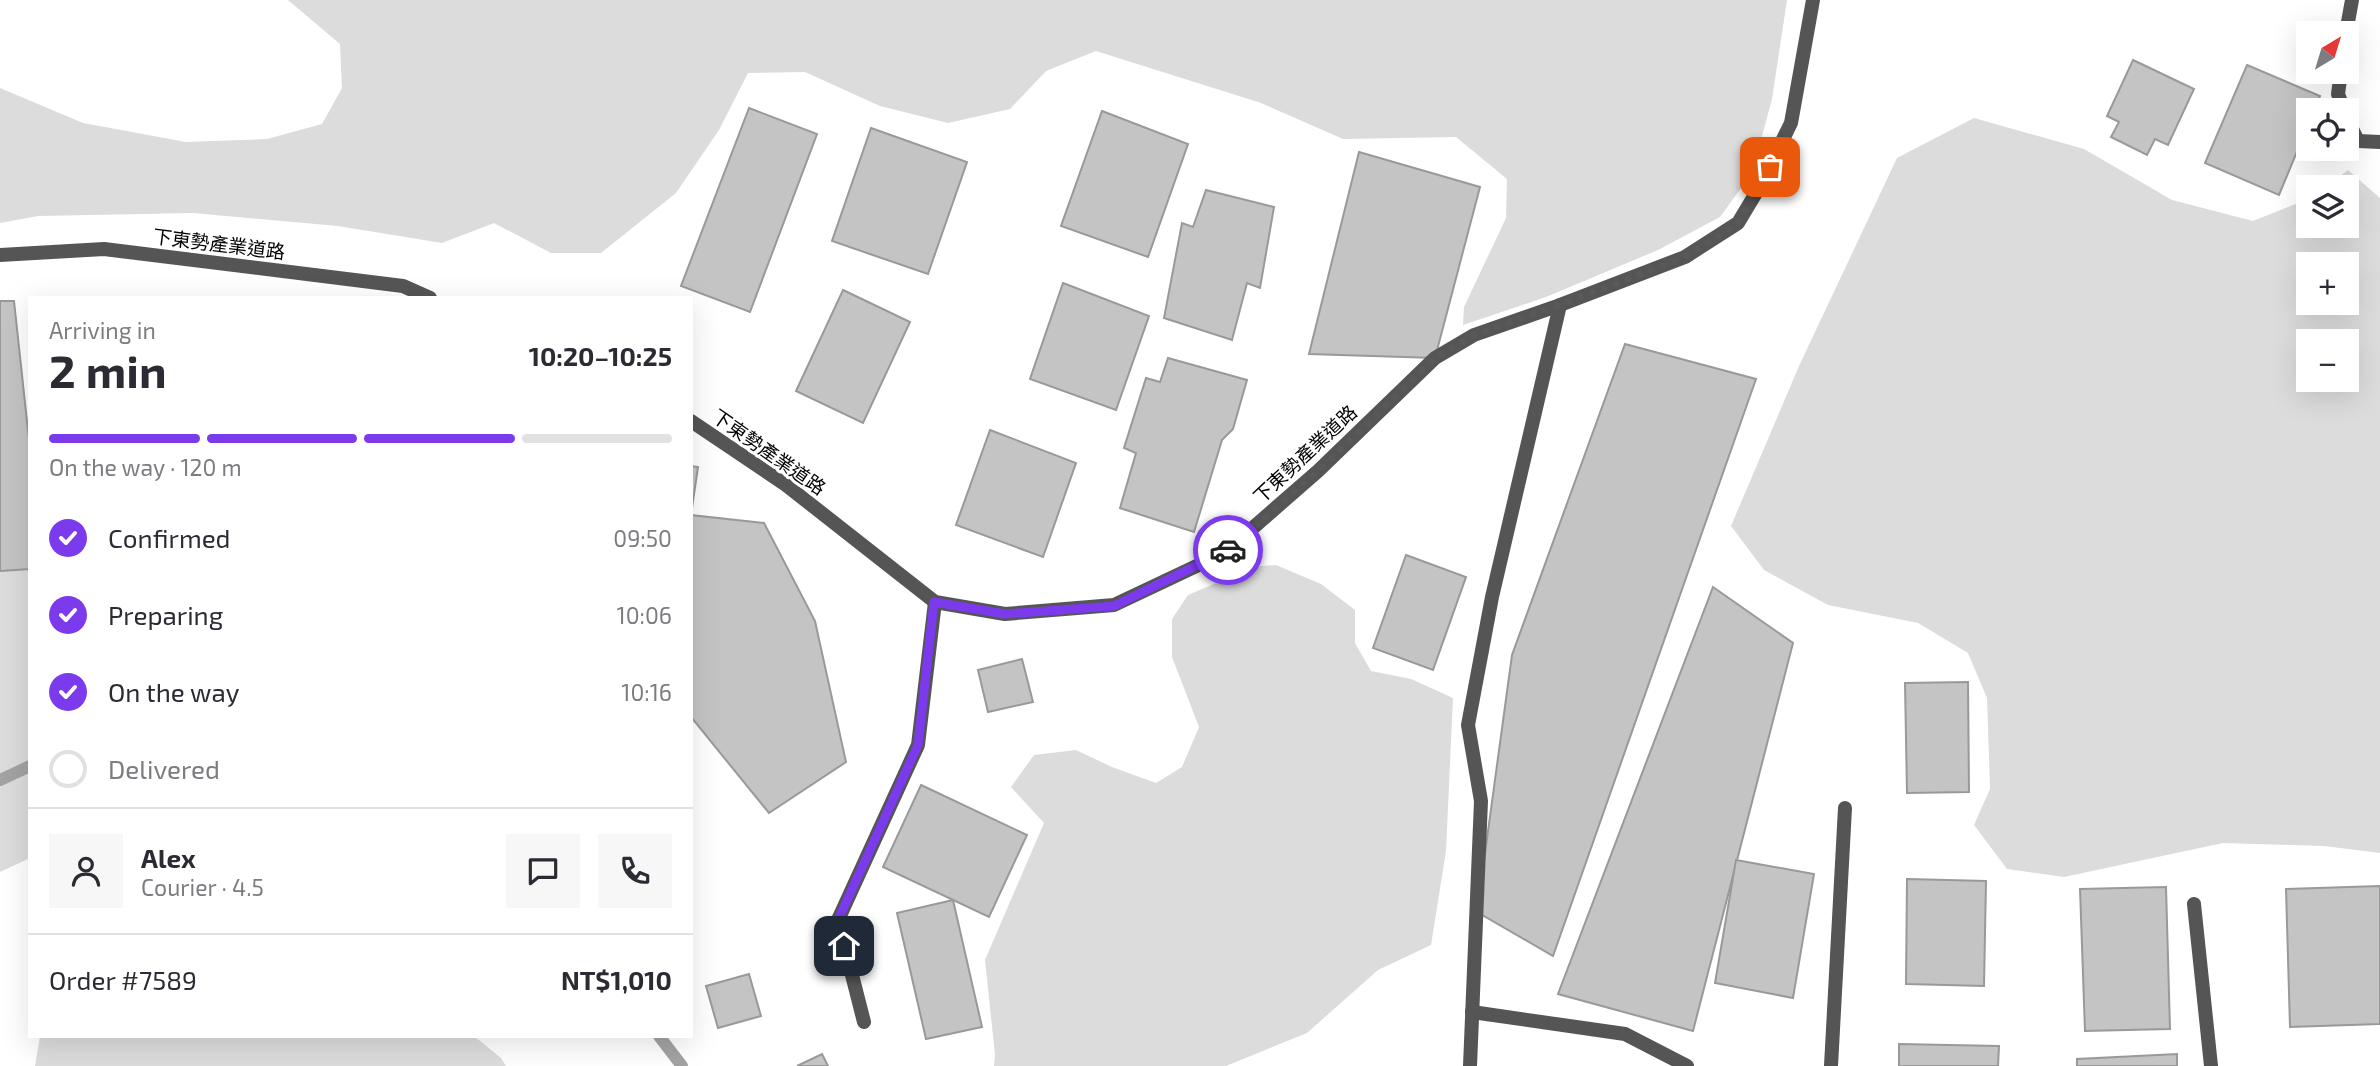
<!DOCTYPE html>
<html lang="en">
<head>
<meta charset="utf-8">
<style>
	body { margin:0; font-family:"Exo 2","Noto Sans TC",sans-serif; background:#f7f7f7; color:#2b2b33; height:100vh; display:flex; flex-direction:column; font-size:26px; white-space:nowrap }
	* { box-sizing:border-box; margin:0 }
	p { font-size:23px; color:#7c7c81 }
	.icon { flex:none; width:38px; height:38px; fill:none; stroke:currentColor; stroke-width:2; stroke-linecap:round; stroke-linejoin:round }
	.map { position:relative; flex:1; overflow:hidden }
	.side { position:absolute; left:28px; top:296px; width:665px; height:742px; display:flex; flex-direction:column; background:#fff; border-radius:0px; box-shadow:0 7px 28px #0002 }
	.side>* { flex:none }
	.needle { width:46px; rotate:38deg }
	.buttons { position:absolute; left:2296px; top:21px; display:grid; gap:14px }
	.buttons a { display:grid; place-items:center; width:63px; height:63px; border-radius:0px; background:#fff; box-shadow:0 7px 28px #0002; font-size:35px }
	.pin { position:absolute; display:grid; place-items:center; width:60px; height:60px; color:#fff; margin:-30px; border-radius:14px; box-shadow:0 4px 10px #0006 }
	.courier { position:absolute; display:grid; place-items:center; width:70px; height:70px; margin:-35px; border:5px solid #7c3aed; border-radius:50%; background:#fff; color:#222; box-shadow:0 2px 9px #0007 }
	.overview em { font-style:normal; font-weight:700 }
	.overview div { display:flex; flex-direction:column-reverse }
	.overview { display:flex; align-items:center; justify-content:space-between; height:119px; padding:0 21px }
	h1 { font-size:46px; font-weight:700; line-height:52px }
	.bar { display:grid; grid-template-columns:repeat(4,1fr); gap:10px 7px; align-content:center; height:84px; padding:0 21px }
	.bar i { height:9px; border-radius:5px; background:#e1e1e2 }
	.bar .current { background:#7c3aed }
	.bar p { grid-column:span 4 }
	.line { display:flex; align-items:center; gap:18px; padding:0 21px; border-top:2px solid #e1e1e2 }
	.line div { flex:1 }
	.round { display:grid; place-items:center; flex:none; width:74px; height:74px; border-radius:0px; background:#f7f7f7 }
	ol { padding:0 21px; list-style:none }
	li { display:flex; align-items:center; gap:21px; height:77px }
	li p { margin-inline-start:auto }
	li .icon { padding:7px; border-radius:50%; background:#7c3aed; color:#fff; stroke-width:4 }
	li:last-child { color:#7c7c81 }
	li i { width:38px; height:38px; border:4px solid #e1e1e2; border-radius:50% }
	.map>svg:first-child { display:block }
</style>
</head>
<body>
<div class="map">
<svg width="2380" height="1066" viewBox="0 0 2380 1066">
	<rect width="100%" height="100%" fill="#fff"/>
	<!-- green -->
	<g fill="#dcdcdc" fill-rule="evenodd">
		<polygon points="288,0 1787,0 1772,99 1752,173 1720,217 1658,250 1546,297 1463,325 1464,307 1506,218 1507,179 1456,137 1343,139 1261,103 1096,51 1046,71 1010,109 948,123 880,106 805,72 748,73 719,130 676,193 601,253 551,253 494,223 442,243 338,226 193,213 38,216 0,223 0,88 83,123 186,142 267,139 322,124 342,88 340,44"/>
		<path d="M1974,118L2084,149L2172,200L2253,221L2308,199V226H2347V187H2326L2348,170L2380,198V853L2324,846L2223,843L2064,877L2007,869L1974,825L1990,789L1987,698L1968,653L1918,623L1828,605L1764,570L1731,526L1799,366L1897,158ZM2347,264V303H2308V264ZM2347,341V380H2308V341Z"/>
		<polygon points="1276,565 1321,584 1355,610 1355,643 1371,671 1411,679 1453,698 1446,851 1431,945 1378,970 1307,1033 1226,1066 994,1066 995,1055 985,960 1044,823 1011,787 1034,755 1076,750 1112,767 1156,783 1182,767 1199,727 1172,657 1172,619 1188,595 1214,584 1238,568"/>
		<polygon points="30,569 30,858 0,872 0,571"/>
		<polygon points="40,1036 474,1036 501,1058 506,1066 35,1066"/>
	</g>
	<g fill="none" stroke-linecap="round" stroke-linejoin="round">
		<!-- stream -->
		<g stroke="#a3a3a3" stroke-width="12">
			<polyline points="0,780 30,766"/>
			<polyline points="659,1036 682,1066"/>
		</g>
	</g>
	<!-- building -->
	<g fill="#c4c4c4" stroke="#999" stroke-width="2">
		<polygon points="2133,60 2194,89 2168,145 2155,139 2147,155 2111,137 2119,122 2107,116"/>
		<polygon points="2247,65 2320,96 2314,110 2308,110 2308,125 2279,195 2205,163"/>
		<polygon points="749,108 817,134 750,312 681,286"/>
		<polygon points="1102,111 1188,144 1148,257 1061,226"/>
		<polygon points="871,128 967,162 928,274 832,241"/>
		<polygon points="1359,152 1480,187 1435,358 1309,354"/>
		<polygon points="1206,190 1274,207 1260,288 1247,283 1232,340 1164,318 1182,223 1193,227"/>
		<polygon points="1063,283 1149,316 1116,410 1030,379"/>
		<polygon points="843,290 910,322 863,423 796,391"/>
		<polygon points="0,301 14,301 30,449 30,569 0,571"/>
		<polygon points="1625,344 1756,379 1553,956 1477,912 1512,655"/>
		<polygon points="1168,358 1247,380 1233,429 1222,440 1194,532 1120,508 1136,453 1124,448 1146,378 1160,382"/>
		<polygon points="990,430 1076,463 1043,557 956,525"/>
		<polygon points="691,466 698,467 691,515 764,523 815,621 846,762 769,813 691,717"/>
		<polygon points="1406,555 1466,577 1433,670 1373,648"/>
		<polygon points="1713,587 1793,643 1693,1031 1558,994"/>
		<polygon points="1022,659 1033,702 988,712 978,670"/>
		<polygon points="1968,682 1969,792 1907,793 1905,683"/>
		<polygon points="921,785 1027,835 989,917 883,867"/>
		<polygon points="1736,860 1814,874 1793,998 1715,983"/>
		<polygon points="1907,879 1986,881 1984,986 1906,984"/>
		<polygon points="2380,886 2380,1024 2290,1027 2286,889"/>
		<polygon points="2166,887 2170,1029 2085,1031 2080,889"/>
		<polygon points="953,900 982,1027 926,1039 897,913"/>
		<polygon points="749,974 761,1016 718,1028 706,986"/>
		<polygon points="1899,1044 1999,1046 1998,1066 1899,1066"/>
		<polygon points="822,1054 828,1066 797,1066"/>
		<polygon points="2177,1054 2177,1066 2077,1066 2077,1059"/>
	</g>
	<g fill="none" stroke-linecap="round" stroke-linejoin="round">
		<!-- lane -->
		<g stroke="#555" stroke-width="14">
			<polyline points="2346,33 2352,0"/>
			<polyline points="2341,72 2338,94 2344,110"/>
			<polyline points="2347,119 2358,141 2380,142"/>
			<polyline points="2194,904 2211,1066"/>
			<polyline points="1472,1012 1625,1034 1687,1066"/>
			<polyline points="1470,1066 1481,801 1468,725 1492,597 1560,305"/>
			<polyline points="1831,1066 1845,808"/>
		</g>
		<!-- street -->
		<g stroke="#555" stroke-width="14">
			<polyline points="0,255 104,249 403,286 430,298"/>
			<polyline points="691,421 786,485 935,602 1005,614 1114,605 1224,553 1318,471 1435,358 1474,335 1560,305 1685,257 1738,223 1759,188 1791,123 1813,0"/>
			<polyline points="864,1022 838,920 918,745 935,602"/>
		</g>
	</g>
	<g fill="none" stroke-linecap="round" stroke-linejoin="round">
		<!-- done -->
		<polyline stroke="#595959" stroke-width="7" stroke-dasharray="0 12.6" points="1228,550 1318,471 1435,358 1474,335 1560,305 1685,257 1738,223 1770,167"/>
		<!-- route -->
		<polyline stroke="#7c3aed" stroke-width="9" points="844,946 838,920 918,745 934,602 1005,614 1114,606 1228,550"/>
	</g>
	<g text-anchor="middle" stroke-width="6" stroke-linejoin="round" paint-order="stroke">
		<!-- street labels -->
		<g font-size="19" fill="#000" stroke="#fff">
			<text transform="translate(219 244) rotate(7)" y="7">下東勢產業道路</text>
			<text transform="translate(769 452) rotate(35)" y="7">下東勢產業道路</text>
			<text transform="translate(1305 454) rotate(-43)" y="7">下東勢產業道路</text>
		</g>
	</g>
</svg>
<div class="buttons">
<a><svg class="needle" viewBox="-14 -14 28 28"><path d="M0-13l5 13h-10z" fill="#e53935"/><path d="M0 13l5-13h-10z" fill="#7c7c81"/></svg></a>
<a><svg class="icon" aria-label="locate" viewBox="0 0 24 24"><circle cx="12" cy="12" r="6"/><path d="M12 2v4M12 18v4M2 12h4M18 12h4"/></svg></a>
<a><svg class="icon" aria-label="layers" viewBox="0 0 24 24"><path d="M12 4l9 5-9 5-9-5zM3 14l9 5 9-5"/></svg></a>
<a>+</a>
<a>−</a>
</div>
<div class="pin" style="left:1770px;top:167px;background:#ea580c"><svg class="icon" aria-label="bag" viewBox="0 0 24 24"><path d="M5 8h14l-1 12H6zM9 8a3 3 0 0 1 6 0"/></svg></div>
<div class="pin" style="left:844px;top:946px;background:#1f2937"><svg class="icon" aria-label="home" viewBox="0 0 24 24"><path d="M3 11l9-7 9 7M6 9v11h12V9"/></svg></div>
<div class="courier" style="left:1228px;top:550px"><svg class="icon" aria-label="car" viewBox="0 0 24 24"><path d="M5 17H2v-5l4-1 3-4h7l3 4 3 1v5h-3M9 17h6M6 11h13"/><circle cx="7" cy="17" r="2"/><circle cx="17" cy="17" r="2"/></svg></div>
<section class="side">
<div class="overview"><div><h1>2 min</h1><p>Arriving in</p></div><em>10:20–10:25</em></div>
<div class="bar"><i class="current"></i><i class="current"></i><i class="current"></i><i></i><p>On the way · 120 m</p></div>
<ol>
<li><svg class="icon" aria-label="check" viewBox="0 0 24 24"><path d="M5 12l5 5 9-10"/></svg>Confirmed<p>09:50</p></li>
<li><svg class="icon" aria-label="check" viewBox="0 0 24 24"><path d="M5 12l5 5 9-10"/></svg>Preparing<p>10:06</p></li>
<li><svg class="icon" aria-label="check" viewBox="0 0 24 24"><path d="M5 12l5 5 9-10"/></svg>On the way<p>10:16</p></li>
<li><i></i>Delivered</li>
</ol>
<div class="line" style="height:126px"><a class="round"><svg class="icon" aria-label="person" viewBox="0 0 24 24"><circle cx="12" cy="8" r="4"/><path d="M4 21q1-7 8-7t8 7"/></svg></a><div><b>Alex</b><p>Courier · 4.5</p></div><a class="round"><svg class="icon" aria-label="chat" viewBox="0 0 24 24"><path d="M4 5h16v11H9l-5 4z"/></svg></a><a class="round"><svg class="icon" aria-label="phone" viewBox="0 0 24 24"><path d="M5 4h4l2 5-3 2q2 4 5 5l2-3 5 2v4C11 20 4 13 5 4z"/></svg></a></div>
<div class="line" style="height:91px"><div>Order #7589</div><b>NT$1,010</b></div>
</section>
</div>
</body>
</html>
